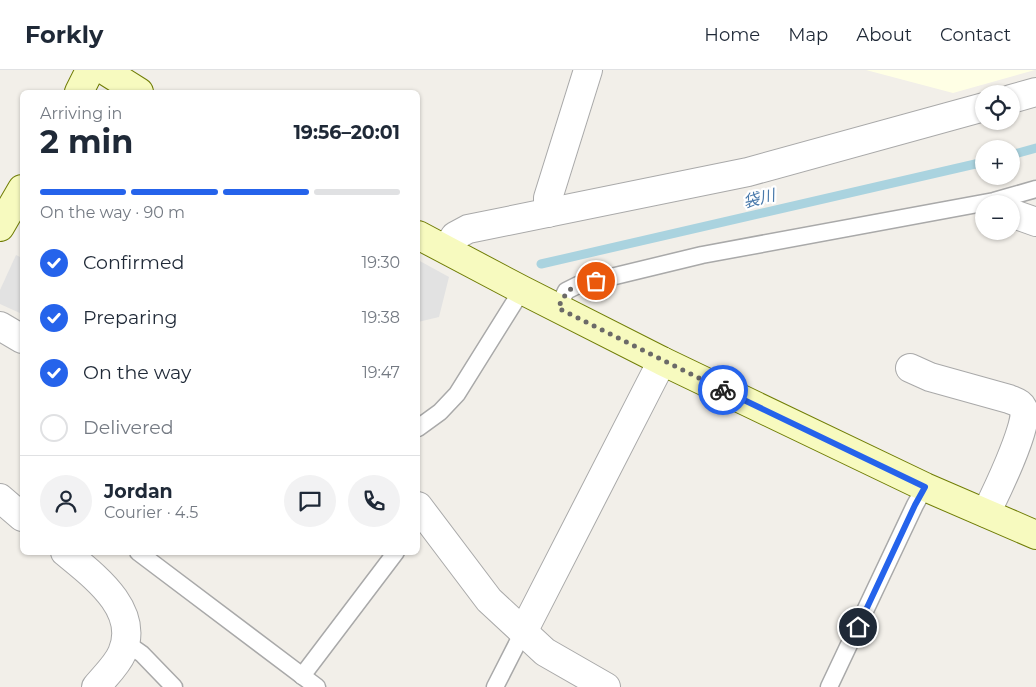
<!DOCTYPE html>
<html lang="en">
<head>
<meta charset="utf-8">
<style>
	body { margin:0; font-family:Montserrat,"Noto Sans JP",sans-serif; background:#f2f2f3; color:#1f2937; height:100vh; display:flex; flex-direction:column; font-size:19px; white-space:nowrap }
	* { box-sizing:border-box; margin:0 }
	p { font-size:16px; color:#747a83 }
	.icon { flex:none; width:28px; height:28px; fill:none; stroke:currentColor; stroke-width:2; stroke-linecap:round; stroke-linejoin:round }
	.map { position:relative; flex:1; overflow:hidden }
	.details { position:absolute; left:20px; top:20px; width:400px; height:465px; display:flex; flex-direction:column; background:#fff; border-radius:8px; box-shadow:0 1px 4px #0004 }
	.details>* { flex:none }
	.buttons { position:absolute; left:975px; top:15px; display:grid; gap:10px }
	.buttons a { display:grid; place-items:center; width:45px; height:45px; border-radius:50%; background:#fff; box-shadow:0 1px 4px #0004; font-size:25px }
	.pin { position:absolute; display:grid; place-items:center; width:42px; height:42px; color:#fff; margin:-21px; border:2px solid #fff; border-radius:50%; box-shadow:0 1px 5px #0007 }
	.courier { position:absolute; display:grid; place-items:center; width:50px; height:50px; margin:-25px; border:4px solid #2563eb; border-radius:50%; background:#fff; color:#222; box-shadow:0 1px 6px #0007 }
	.overview em { font-style:normal; font-weight:700 }
	.overview div { display:flex; flex-direction:column-reverse }
	.overview { display:flex; align-items:center; justify-content:space-between; height:85px; padding:0 20px }
	h1 { font-size:32px; font-weight:700; line-height:38px }
	.bar { display:grid; grid-template-columns:repeat(4,1fr); gap:8px 5px; align-content:center; height:60px; padding:0 20px }
	.bar i { height:6px; border-radius:4px; background:#e0e1e3 }
	.bar .on { background:#2563eb }
	.bar p { grid-column:span 4 }
	.line { display:flex; align-items:center; gap:12px; padding:0 20px; border-top:1px solid #e0e1e3 }
	.line div { flex:1 }
	.round { display:grid; place-items:center; flex:none; width:52px; height:52px; border-radius:26px; background:#f2f2f3 }
	ol { padding:0 20px; list-style:none }
	li { display:flex; align-items:center; gap:15px; height:55px }
	li p { margin-inline-start:auto }
	li .icon { padding:5px; border-radius:50%; background:#2563eb; color:#fff; stroke-width:4 }
	li:last-child { color:#747a83 }
	li i { width:28px; height:28px; border:2px solid #e0e1e3; border-radius:50% }
	header { display:flex; align-items:center; gap:30px; box-sizing:border-box; height:70px; padding:0 25px; background:#fff; border-bottom:1px solid #e0e1e3 }
	header strong { font-size:24px }
	nav { display:flex; gap:28px; margin-inline-start:auto; font-size:18px }
	.map>svg:first-child { display:block }
</style>
</head>
<body>
<header>
<strong>Forkly</strong>
<nav><a>Home</a><a>Map</a><a>About</a><a>Contact</a></nav>
</header>
<div class="map">
<svg width="1036" height="617" viewBox="0 0 1036 617">
	<rect width="100%" height="100%" fill="#f2efe9"/>
	<!-- education -->
	<polygon fill="#ffffe5" points="866,0 1035,0 953,23"/>
	<!-- parking -->
	<g fill="#e2e2e2">
		<polygon points="16,185 22,188 22,244 0,234 0,220"/>
		<polygon points="418,190 449,207 439,247 418,252"/>
	</g>
	<g fill="none" stroke-linecap="round" stroke-linejoin="round">
		<!-- stream -->
		<g stroke="#aad3df" stroke-width="9">
			<polyline points="1011,85 1036,78"/>
			<polyline points="541,194 984,92"/>
		</g>
		<defs>
			<g id="lane">
				<polyline points="558,238 566,221 578,215 702,185 994,131 1036,119"/>
				<polyline points="418,358 440,342 457,324 522,220"/>
				<polyline points="138,482 317,617"/>
				<polyline points="125,572 142,584 174,617"/>
				<polyline points="302,606 396,482"/>
				<polyline points="495,617 523,562"/>
				<polyline points="829,617 915,435 925,417"/>
			</g>
			<g id="street">
				<polyline points="1011,29 1036,22"/>
				<polyline points="548,143 548,128 588,0"/>
				<polyline points="1011,143 1036,152"/>
				<polyline points="446,179 455,166 468,159 748,102 984,37"/>
				<polyline points="0,256 22,269"/>
				<path d="M910,298L930,307L1009,329C1016,332 1022,333 1024,341C1028,357 994,427 986,443"/>
				<polyline points="0,428 22,447"/>
				<polyline points="418,436 489,530 545,582 606,617"/>
				<path d="M65,482C94,506 141,540 122,583C117,595 105,606 96,617"/>
				<polyline points="523,562 662,291"/>
			</g>
			<g id="secondary">
				<polyline points="104,0 139,22"/>
				<polyline points="79,22 90,0"/>
				<polyline points="0,157 22,119"/>
				<polyline points="418,165 522,220 662,291 925,417 1036,465"/>
			</g>
		</defs>
		<!-- lane casing -->
		<use href="#lane" stroke="#a9a9a9" stroke-width="19"/>
		<!-- street casing -->
		<use href="#street" stroke="#a9a9a9" stroke-width="30"/>
		<!-- secondary casing -->
		<use href="#secondary" stroke="#707d05" stroke-width="30"/>
		<!-- lane -->
		<use href="#lane" stroke="#fff" stroke-width="16"/>
		<!-- street -->
		<use href="#street" stroke="#fff" stroke-width="28"/>
		<!-- secondary -->
		<use href="#secondary" stroke="#f7fabf" stroke-width="28"/>
	</g>
	<g fill="none" stroke-linecap="round" stroke-linejoin="round">
		<!-- done -->
		<path stroke="#6b6a68" stroke-width="5" stroke-dasharray="0 9" d="M596,211C572,216 569,216 558,238L723,320"/>
		<!-- route -->
		<polyline stroke="#2563eb" stroke-width="6" points="723,320 925,417 915,435 858,557"/>
	</g>
	<g text-anchor="middle" stroke-width="4.5" stroke-linejoin="round" paint-order="stroke">
		<!-- water labels -->
		<g font-size="16" font-style="italic" fill="#4a7aab" stroke="#fff">
			<text transform="translate(759 128) rotate(-13)" y="6">袋川</text>
		</g>
	</g>
</svg>
<div class="buttons">
<a><svg class="icon" aria-label="locate" viewBox="0 0 24 24"><circle cx="12" cy="12" r="6"/><path d="M12 2v4M12 18v4M2 12h4M18 12h4"/></svg></a>
<a>+</a>
<a>−</a>
</div>
<div class="pin" style="left:596px;top:211px;background:#ea580c"><svg class="icon" aria-label="bag" viewBox="0 0 24 24"><path d="M5 8h14l-1 12H6zM9 8a3 3 0 0 1 6 0"/></svg></div>
<div class="pin" style="left:858px;top:557px;background:#1f2937"><svg class="icon" aria-label="home" viewBox="0 0 24 24"><path d="M3 11l9-7 9 7M6 9v11h12V9"/></svg></div>
<div class="courier" style="left:723px;top:320px"><svg class="icon" aria-label="bike" viewBox="0 0 24 24"><circle cx="6" cy="16" r="4"/><circle cx="18" cy="16" r="4"/><path d="M6 16l4-8h5l3 8M10 8l3 8H6M13 5h3"/></svg></div>
<section class="details">
<div class="overview"><div><h1>2 min</h1><p>Arriving in</p></div><em>19:56–20:01</em></div>
<div class="bar"><i class="on"></i><i class="on"></i><i class="on"></i><i></i><p>On the way · 90 m</p></div>
<ol>
<li><svg class="icon" aria-label="check" viewBox="0 0 24 24"><path d="M5 12l5 5 9-10"/></svg>Confirmed<p>19:30</p></li>
<li><svg class="icon" aria-label="check" viewBox="0 0 24 24"><path d="M5 12l5 5 9-10"/></svg>Preparing<p>19:38</p></li>
<li><svg class="icon" aria-label="check" viewBox="0 0 24 24"><path d="M5 12l5 5 9-10"/></svg>On the way<p>19:47</p></li>
<li><i></i>Delivered</li>
</ol>
<div class="line" style="height:90px"><a class="round"><svg class="icon" aria-label="person" viewBox="0 0 24 24"><circle cx="12" cy="8" r="4"/><path d="M4 21q1-7 8-7t8 7"/></svg></a><div><b>Jordan</b><p>Courier · 4.5</p></div><a class="round"><svg class="icon" aria-label="chat" viewBox="0 0 24 24"><path d="M4 5h16v11H9l-5 4z"/></svg></a><a class="round"><svg class="icon" aria-label="phone" viewBox="0 0 24 24"><path d="M5 4h4l2 5-3 2q2 4 5 5l2-3 5 2v4C11 20 4 13 5 4z"/></svg></a></div>
</section>
</div>
</body>
</html>
